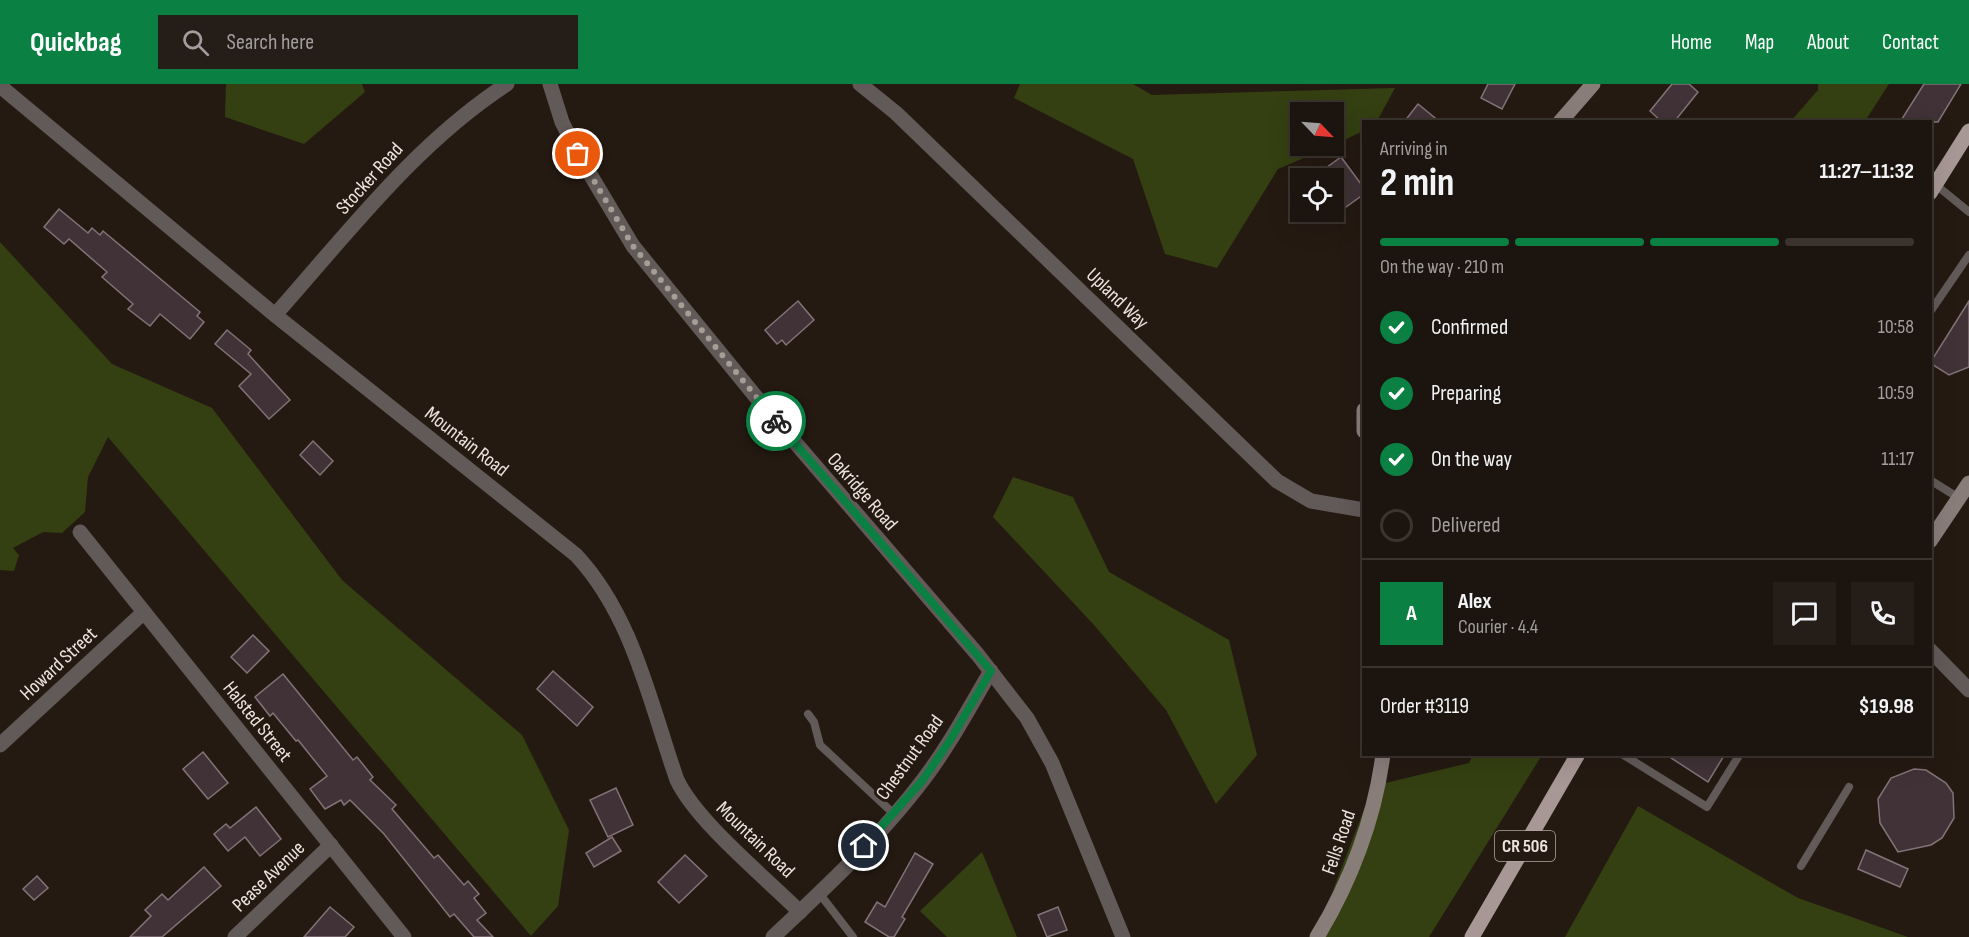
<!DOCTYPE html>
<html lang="en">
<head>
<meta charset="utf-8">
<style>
	body { margin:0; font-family:"Sofia Sans Condensed",sans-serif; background:#251d17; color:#f1f3f6; height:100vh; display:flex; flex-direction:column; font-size:22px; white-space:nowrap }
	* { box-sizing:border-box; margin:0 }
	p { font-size:20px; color:#a09e9e }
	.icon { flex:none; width:33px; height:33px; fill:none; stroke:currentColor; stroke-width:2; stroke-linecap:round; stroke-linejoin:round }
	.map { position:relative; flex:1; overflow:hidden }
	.panel { position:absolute; left:1362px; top:36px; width:570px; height:636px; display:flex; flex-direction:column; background:#1c140e; border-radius:0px; box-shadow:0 6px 24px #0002,0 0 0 2px #3a332e }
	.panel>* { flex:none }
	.needle { width:39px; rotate:115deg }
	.buttons { position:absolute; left:1290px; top:18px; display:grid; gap:12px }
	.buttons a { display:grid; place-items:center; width:54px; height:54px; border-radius:0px; background:#1c140e; box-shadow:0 6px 24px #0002,0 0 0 2px #3a332e; font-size:30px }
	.pin { position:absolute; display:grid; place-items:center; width:51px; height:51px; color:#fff; margin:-26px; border:3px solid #fff; border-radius:50%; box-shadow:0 2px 6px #0007 }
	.courier { position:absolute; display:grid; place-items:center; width:60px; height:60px; margin:-30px; border:4px solid #0b8043; border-radius:50%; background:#fff; color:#222; box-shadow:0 2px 8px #0007 }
	.summary em { font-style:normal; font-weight:700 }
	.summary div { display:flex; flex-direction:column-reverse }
	.summary { display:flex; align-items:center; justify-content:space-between; height:102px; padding:0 18px }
	h1 { font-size:39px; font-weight:700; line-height:45px }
	.bar { display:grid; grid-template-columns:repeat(4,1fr); gap:9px 6px; align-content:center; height:72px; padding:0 18px }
	.bar i { height:8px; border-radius:4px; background:#3a332e }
	.bar .selected { background:#0b8043 }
	.bar p { grid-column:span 4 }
	.line { display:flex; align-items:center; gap:15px; padding:0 18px; border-top:2px solid #3a332e }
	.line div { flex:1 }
	.round { display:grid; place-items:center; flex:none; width:63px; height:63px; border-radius:0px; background:#251d17 }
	ol { padding:0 18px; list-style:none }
	li { display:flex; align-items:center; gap:18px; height:66px }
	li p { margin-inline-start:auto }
	li .icon { padding:6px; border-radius:50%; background:#0b8043; color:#fff; stroke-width:4 }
	li:last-child { color:#a09e9e }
	li i { width:33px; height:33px; border:3px solid #3a332e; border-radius:50% }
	header { display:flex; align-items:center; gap:36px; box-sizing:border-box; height:84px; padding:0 30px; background:#0b8043; color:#fff }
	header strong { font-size:28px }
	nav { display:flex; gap:33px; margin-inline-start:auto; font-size:21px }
	.search { width:420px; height:54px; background:#251d17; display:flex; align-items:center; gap:15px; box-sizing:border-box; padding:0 21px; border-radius:0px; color:#a09e9e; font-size:22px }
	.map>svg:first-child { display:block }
</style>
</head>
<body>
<header>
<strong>Quickbag</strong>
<div class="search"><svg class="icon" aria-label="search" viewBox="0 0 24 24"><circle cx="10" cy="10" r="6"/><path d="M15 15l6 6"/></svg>Search here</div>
<nav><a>Home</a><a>Map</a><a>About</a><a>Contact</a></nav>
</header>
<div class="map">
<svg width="1969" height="853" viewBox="0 0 1969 853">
	<rect width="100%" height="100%" fill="#251a12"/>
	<!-- green -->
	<g fill="#344011">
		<polygon points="226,0 362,0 365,8 304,60 225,33"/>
		<polygon points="1020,0 1133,0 1152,11 1395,4 1377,37 1364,38 1363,47 1334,61 1334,28 1300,28 1300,62 1332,62 1278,85 1217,184 1165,170 1133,75 1014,14"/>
		<polygon points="1818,0 1889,0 1865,37 1791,37 1818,6"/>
		<polygon points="0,158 112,280 212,324 342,496 522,651 569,746 558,822 531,852 108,353 88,393 85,428 62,449 43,448 13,464 19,471 14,487 0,486"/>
		<polygon points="1013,393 1073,413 1109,488 1229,556 1257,671 1216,720 1166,626 1094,541 993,433"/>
		<polygon points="1473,671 1542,671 1429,853 1315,853 1373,702 1469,679"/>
		<polygon points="1638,722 1798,814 1908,853 1565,853"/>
		<polygon points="982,768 1017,853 947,853 920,827"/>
	</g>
	<!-- building -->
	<g fill="#403237" stroke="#837379" stroke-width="1.5">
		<polygon points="1488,0 1515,0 1502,25 1481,14"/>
		<polygon points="1672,0 1689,0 1698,8 1674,38 1662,38 1650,27"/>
		<polygon points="1924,0 1961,0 1938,38 1900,38"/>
		<polygon points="1418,20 1440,38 1404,38"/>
		<polygon points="1341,73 1364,104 1364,110 1346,123 1334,105 1334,94 1312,94"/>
		<polygon points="59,125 88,149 92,144 100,151 103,147 200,228 197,232 204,238 190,255 160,230 150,242 128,225 133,220 102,193 107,188 69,155 64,160 44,143"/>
		<polygon points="798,217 814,236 786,261 782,256 777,260 765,246"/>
		<polygon points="1969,217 1969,283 1949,291 1930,279"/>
		<polygon points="227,246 251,266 248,270 290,316 269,335 239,302 251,290 215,260"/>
		<polygon points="313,357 333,377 320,391 300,371"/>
		<polygon points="253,551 269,567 247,589 231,573"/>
		<polygon points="553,587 593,623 577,642 537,605"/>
		<polygon points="283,590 353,676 357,673 373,693 370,696 396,721 392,725 434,774 438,771 464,801 468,797 479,810 474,814 486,829 477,836 493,853 474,853 454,830 450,833 384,750 350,716 344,721 341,716 325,725 310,705 327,692 298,656 296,657 273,629 270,632 255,613"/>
		<polygon points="203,668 228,699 208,715 183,685"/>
		<polygon points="1665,670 1725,670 1708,698"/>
		<polygon points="1914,685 1926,686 1946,699 1953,709 1954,734 1942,754 1931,761 1898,768 1880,739 1878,715 1891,694"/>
		<polygon points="616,704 633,741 608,753 590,716"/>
		<polygon points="256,723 281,755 260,772 245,753 228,767 214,750 226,740 230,744"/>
		<polygon points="612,753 621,767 594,783 586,769"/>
		<polygon points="1866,766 1908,785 1900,803 1858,785"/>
		<polygon points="915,769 933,780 902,833 905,835 894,853 889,853 865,838 877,818 885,823"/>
		<polygon points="685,771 707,792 679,819 658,798"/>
		<polygon points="204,783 221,802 162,853 130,853 151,832 145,826 162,810 168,816"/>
		<polygon points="37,792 48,804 34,816 23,805"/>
		<polygon points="330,823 354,843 345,853 304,853"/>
		<polygon points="1058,823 1067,846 1047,853 1038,831"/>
	</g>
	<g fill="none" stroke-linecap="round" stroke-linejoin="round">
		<!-- lane -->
		<g stroke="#625a58" stroke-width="8">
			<polyline points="1936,101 1969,128"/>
			<polyline points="1930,228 1969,171"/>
			<polyline points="1930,396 1959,414"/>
			<polyline points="808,630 814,638 820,661 894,730"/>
			<polyline points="1622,670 1707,723 1740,670"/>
			<polyline points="1801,782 1849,703"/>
			<polyline points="819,809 853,853"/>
		</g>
		<!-- street -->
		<g stroke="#625a58" stroke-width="15">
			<polyline points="550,0 562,38 578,70 633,162 756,313 978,571 1027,634 1052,679 1123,853"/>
			<polyline points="860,0 896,29 1277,397 1311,417 1364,426"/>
			<path d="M0,2L275,231L576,471C633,532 650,619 677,696C697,738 765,793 800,828"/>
			<path d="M275,231C347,150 415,60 507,0"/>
			<polyline points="80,448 404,853"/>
			<polyline points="1930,566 1969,606"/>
			<polyline points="0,661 144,528"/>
			<polyline points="235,853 331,761"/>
			<path d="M773,853C825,804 880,753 923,696C949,662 969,624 991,587"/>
		</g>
		<!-- secondary -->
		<g stroke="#897d7a" stroke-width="15">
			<polyline points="1560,38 1593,0"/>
			<polyline points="1364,326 1364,347"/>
			<polyline points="1930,457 1969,399"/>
			<path d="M1317,853C1350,799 1375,734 1383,670"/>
		</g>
		<!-- primary -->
		<g stroke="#a89895" stroke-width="15">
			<polyline points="1930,109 1969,47"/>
			<polyline points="1472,853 1578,670"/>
		</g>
	</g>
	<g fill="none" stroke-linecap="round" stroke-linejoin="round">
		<!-- done -->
		<polyline stroke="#a79d97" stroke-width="6" stroke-dasharray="0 10.8" points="578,70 633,162 776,337"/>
		<!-- route -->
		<polyline stroke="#0b8043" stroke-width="8" points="776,337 991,587 949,658 922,697 864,762"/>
	</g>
	<g text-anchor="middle" stroke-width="6" stroke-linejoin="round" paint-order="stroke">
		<!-- shield labels -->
		<rect fill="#251a12" stroke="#b1a7a2" stroke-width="1.5" x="1495" y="747" width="60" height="30" rx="4.5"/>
		<g font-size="18" font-weight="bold" fill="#ede4df">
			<text x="1525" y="768">CR 506</text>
		</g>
		<!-- street labels -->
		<g font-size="20" fill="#ede4df" stroke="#251a12">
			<text transform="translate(369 94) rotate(-48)" y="7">Stocker Road</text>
			<text transform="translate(1118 214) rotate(44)" y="7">Upland Way</text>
			<text transform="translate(467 357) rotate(38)" y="7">Mountain Road</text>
			<text transform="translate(863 407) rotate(49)" y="7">Oakridge Road</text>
			<text transform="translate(58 579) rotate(-43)" y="7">Howard Street</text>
			<text transform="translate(258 637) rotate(51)" y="7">Halsted Street</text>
			<text transform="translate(909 673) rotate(-54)" y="7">Chestnut Road</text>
			<text transform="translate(756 755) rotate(44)" y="7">Mountain Road</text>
			<text transform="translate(1338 758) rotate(-71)" y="7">Fells Road</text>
			<text transform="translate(268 792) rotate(-44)" y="7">Pease Avenue</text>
		</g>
	</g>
</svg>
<div class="buttons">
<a><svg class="needle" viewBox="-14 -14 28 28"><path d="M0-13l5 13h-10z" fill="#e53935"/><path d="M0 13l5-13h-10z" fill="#a09e9e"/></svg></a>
<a><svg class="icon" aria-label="locate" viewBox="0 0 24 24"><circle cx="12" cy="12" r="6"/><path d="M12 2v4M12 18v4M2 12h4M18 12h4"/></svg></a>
</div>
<div class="pin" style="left:578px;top:70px;background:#ea580c"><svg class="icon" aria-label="bag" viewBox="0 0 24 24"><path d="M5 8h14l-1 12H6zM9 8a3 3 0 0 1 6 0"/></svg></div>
<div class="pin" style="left:864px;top:762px;background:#1f2937"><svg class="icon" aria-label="home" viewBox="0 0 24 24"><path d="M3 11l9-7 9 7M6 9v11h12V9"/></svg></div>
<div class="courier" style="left:776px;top:337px"><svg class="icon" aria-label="bike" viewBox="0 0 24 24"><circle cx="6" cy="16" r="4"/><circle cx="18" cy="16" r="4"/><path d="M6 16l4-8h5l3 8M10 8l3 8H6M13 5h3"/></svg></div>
<section class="panel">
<div class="summary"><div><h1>2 min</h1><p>Arriving in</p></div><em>11:27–11:32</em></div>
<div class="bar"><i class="selected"></i><i class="selected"></i><i class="selected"></i><i></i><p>On the way · 210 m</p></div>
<ol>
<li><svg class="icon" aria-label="check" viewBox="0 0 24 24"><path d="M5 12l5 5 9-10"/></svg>Confirmed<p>10:58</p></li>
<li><svg class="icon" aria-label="check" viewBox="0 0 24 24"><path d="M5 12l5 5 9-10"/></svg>Preparing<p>10:59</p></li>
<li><svg class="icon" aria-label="check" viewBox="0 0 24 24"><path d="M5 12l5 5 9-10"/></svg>On the way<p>11:17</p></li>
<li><i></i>Delivered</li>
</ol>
<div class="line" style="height:108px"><b class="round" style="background:#0b8043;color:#fff">A</b><div><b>Alex</b><p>Courier · 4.4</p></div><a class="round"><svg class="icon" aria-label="chat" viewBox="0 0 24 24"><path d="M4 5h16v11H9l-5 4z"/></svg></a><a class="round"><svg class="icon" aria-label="phone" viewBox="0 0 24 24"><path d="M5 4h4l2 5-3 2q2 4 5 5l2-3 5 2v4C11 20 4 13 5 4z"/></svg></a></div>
<div class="line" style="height:78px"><div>Order #3119</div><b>$19.98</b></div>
</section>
</div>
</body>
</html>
